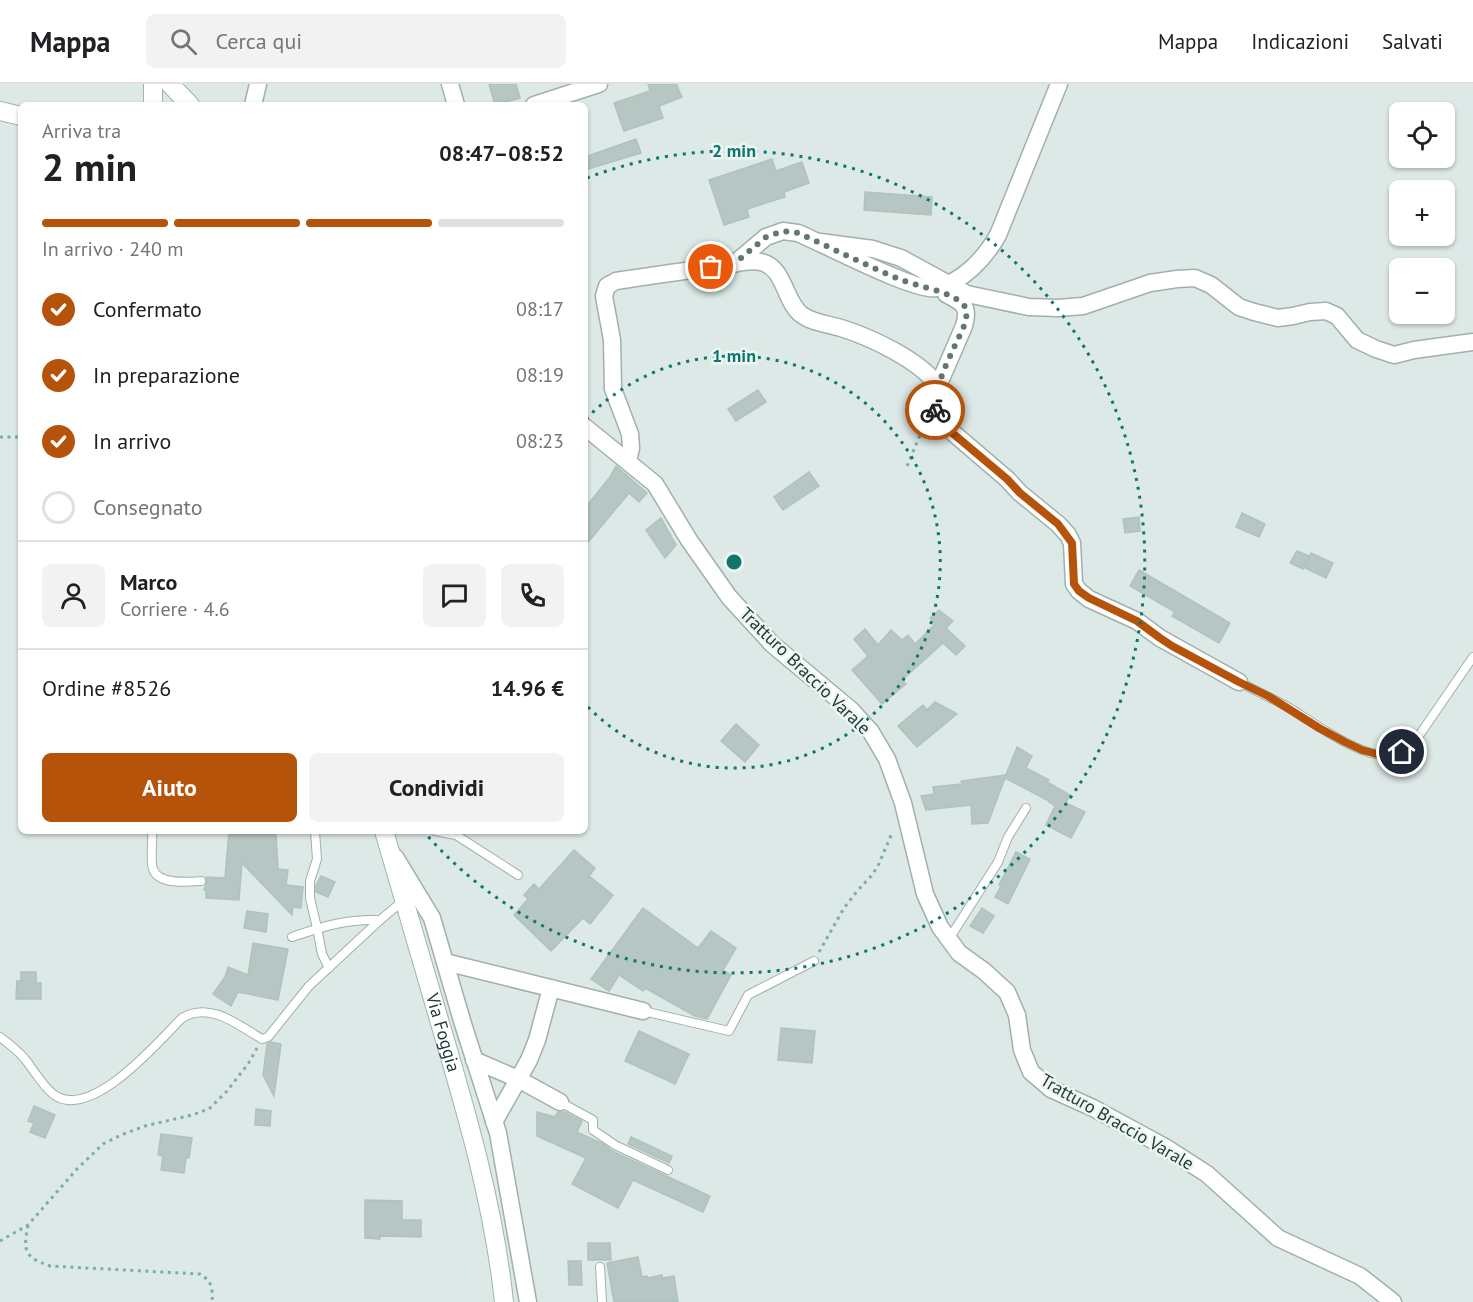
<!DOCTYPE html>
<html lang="it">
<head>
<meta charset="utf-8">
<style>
	body { margin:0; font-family:"PT Sans",sans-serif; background:#f2f2f2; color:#202124; height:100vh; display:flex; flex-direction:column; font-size:22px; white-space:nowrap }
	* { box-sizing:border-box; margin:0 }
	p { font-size:20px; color:#757577 }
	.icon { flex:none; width:33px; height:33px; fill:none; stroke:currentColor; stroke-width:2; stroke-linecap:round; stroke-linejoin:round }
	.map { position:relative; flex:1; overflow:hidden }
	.sheet { position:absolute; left:18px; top:18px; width:570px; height:732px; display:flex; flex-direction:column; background:#fff; border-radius:9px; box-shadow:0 2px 4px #0004 }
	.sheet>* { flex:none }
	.tools { position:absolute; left:1389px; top:18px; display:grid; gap:12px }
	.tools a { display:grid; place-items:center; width:66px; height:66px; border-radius:9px; background:#fff; box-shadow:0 2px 4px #0004; font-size:30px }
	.pin { position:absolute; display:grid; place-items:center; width:51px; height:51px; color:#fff; margin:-26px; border:3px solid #fff; border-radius:50%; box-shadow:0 2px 6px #0007 }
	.courier { position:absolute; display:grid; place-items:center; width:60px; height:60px; margin:-30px; border:4px solid #b45309; border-radius:50%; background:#fff; color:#222; box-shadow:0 2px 8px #0007 }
	.overview em { font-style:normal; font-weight:600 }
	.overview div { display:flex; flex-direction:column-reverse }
	.overview { display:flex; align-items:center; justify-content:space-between; height:102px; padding:0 24px }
	h1 { font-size:39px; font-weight:600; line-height:45px }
	.bar { display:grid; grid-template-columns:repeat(4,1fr); gap:9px 6px; align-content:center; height:72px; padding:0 24px }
	.bar i { height:8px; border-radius:4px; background:#e0e0e0 }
	.bar .current { background:#b45309 }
	.bar p { grid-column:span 4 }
	.line { display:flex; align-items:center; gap:15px; padding:0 24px; border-top:2px solid #e0e0e0 }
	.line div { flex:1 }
	.round { display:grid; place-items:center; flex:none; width:63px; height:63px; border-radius:9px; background:#f2f2f2 }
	ol { padding:0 24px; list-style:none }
	li { display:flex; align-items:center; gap:18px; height:66px }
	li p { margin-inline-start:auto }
	li .icon { padding:6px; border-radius:50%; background:#b45309; color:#fff; stroke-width:4 }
	li:last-child { color:#757577 }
	li i { width:33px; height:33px; border:3px solid #e0e0e0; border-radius:50% }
	.button { display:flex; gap:12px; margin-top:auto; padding:12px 24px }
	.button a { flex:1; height:69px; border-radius:9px; background:#b45309; color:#fff; font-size:24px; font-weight:600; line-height:69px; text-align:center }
	.button a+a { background:#f2f2f2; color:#202124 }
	header { display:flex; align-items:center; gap:36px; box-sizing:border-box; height:84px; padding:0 30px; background:#fff; border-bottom:2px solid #e0e0e0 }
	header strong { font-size:28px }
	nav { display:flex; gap:33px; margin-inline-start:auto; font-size:21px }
	.search { width:420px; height:54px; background:#f2f2f2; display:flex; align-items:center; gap:15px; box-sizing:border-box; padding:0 21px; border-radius:9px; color:#757577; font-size:22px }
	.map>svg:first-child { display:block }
</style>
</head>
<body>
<header>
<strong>Mappa</strong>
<div class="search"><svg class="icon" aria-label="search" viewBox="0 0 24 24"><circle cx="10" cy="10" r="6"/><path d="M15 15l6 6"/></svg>Cerca qui</div>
<nav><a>Mappa</a><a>Indicazioni</a><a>Salvati</a></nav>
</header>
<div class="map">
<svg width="1473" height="1218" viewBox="0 0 1473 1218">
	<rect width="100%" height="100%" fill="#dde9e6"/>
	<!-- building -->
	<g fill="#b5c6c3" stroke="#b0c2be" stroke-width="1.5">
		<polygon points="489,0 516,0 520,14 495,21"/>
		<polygon points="648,0 676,0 682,13 659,22 663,34 624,47 614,19 650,7"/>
		<polygon points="636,55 641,69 585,86 585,73"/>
		<polygon points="772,75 776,87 802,78 809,99 784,108 785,113 747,125 749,133 724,141 709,96"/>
		<polygon points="865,108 932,113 931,131 864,126"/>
		<polygon points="758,306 766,318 736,337 728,325"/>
		<polygon points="616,382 647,409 639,418 629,409 585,462 585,424 610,393"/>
		<polygon points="809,388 819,402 783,426 774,413"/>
		<polygon points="1242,429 1265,440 1259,453 1236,443"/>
		<polygon points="1139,433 1140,447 1125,449 1123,435"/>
		<polygon points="661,434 676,461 665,474 646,446"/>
		<polygon points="1297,467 1309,472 1303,485 1290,479"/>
		<polygon points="1311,469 1333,479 1326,494 1305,484"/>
		<polygon points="1139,486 1230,539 1219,559 1172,532 1175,528 1130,502"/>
		<polygon points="939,526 953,537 946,544 965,562 956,571 943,559 902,596 906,600 882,620 852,586 868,572 854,555 865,545 878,561 891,546 902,556 908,551 915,560 935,540 930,534"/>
		<polygon points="935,618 957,630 917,663 898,642 923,621 927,626"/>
		<polygon points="736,640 759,661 745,678 721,657"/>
		<polygon points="1017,663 1032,672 1026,684 1049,696 1047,698 1070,711 1066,719 1085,728 1071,754 1046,741 1055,722 1049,718 1049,717 1005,694 988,739 972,740 971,721 926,726 921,712 934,710 933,703 962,700 961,697 1006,691"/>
		<polygon points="229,747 243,747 243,751 276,750 278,785 288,786 286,801 303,803 301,824 293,823 292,831 242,779 239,816 206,814 206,806 204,806 207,797 206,793 225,794"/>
		<polygon points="574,766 595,784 589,792 613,811 590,840 583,834 551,867 514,831 528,815 524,811 534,800 539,805"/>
		<polygon points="1016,768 1030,775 1008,820 995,813 1001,802 999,801"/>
		<polygon points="321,792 335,798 328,813 316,808 316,802"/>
		<polygon points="643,824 698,864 711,847 736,864 723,886 731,891 707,935 695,932 645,904 643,907 619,891 609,907 591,895"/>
		<polygon points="982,824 994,832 983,849 970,842"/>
		<polygon points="247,827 268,830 266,848 244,844"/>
		<polygon points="253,859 288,865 278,916 238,908 231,922 213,910 225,893 228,883 248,891"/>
		<polygon points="21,888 36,888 36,899 41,899 41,915 16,915 17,897 21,897"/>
		<polygon points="781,944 815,947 812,979 778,976"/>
		<polygon points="639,947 689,970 675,1000 625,977"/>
		<polygon points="271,958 281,960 274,1012 263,991 267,960"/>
		<polygon points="34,1022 55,1031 45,1054 30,1048 34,1039 28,1037"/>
		<polygon points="256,1025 271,1027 270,1042 255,1041"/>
		<polygon points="537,1028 555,1033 558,1028 565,1028 582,1037 577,1048 603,1060 612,1067 710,1112 703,1128 633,1096 618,1124 572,1100 586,1074 537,1052"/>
		<polygon points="161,1050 192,1054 189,1074 186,1074 184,1089 161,1086 163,1072 158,1071"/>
		<polygon points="631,1053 672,1072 669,1079 628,1060"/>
		<polygon points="365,1116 402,1117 402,1136 421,1136 421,1153 380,1152 380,1155 365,1154"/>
		<polygon points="588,1159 610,1159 611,1176 588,1176"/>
		<polygon points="638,1173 642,1193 647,1192 648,1194 662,1191 662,1194 674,1192 678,1218 614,1218 607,1179"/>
		<polygon points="568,1177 581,1177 582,1201 569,1201"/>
	</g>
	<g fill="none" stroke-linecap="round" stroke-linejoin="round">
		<defs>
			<g id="service">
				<path d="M1239,598C1257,607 1275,616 1293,626C1316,641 1353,667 1380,671C1394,673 1404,667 1414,659L1473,573"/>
				<path d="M152,747C153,757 150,777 153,785C158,801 188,798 201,797"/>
				<polyline points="315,747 317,775 310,797 310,814 317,844 322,870 329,884"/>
				<polyline points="435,747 456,751 518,791"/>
				<path d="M292,853C324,842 346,835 380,836"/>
				<polyline points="949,855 998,778 1008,753 1026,724"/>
				<polyline points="643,927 729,947 748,911 814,877"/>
				<path d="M0,953C8,959 17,966 24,974C34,986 41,1000 53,1010C90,1039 159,957 182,934C210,917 238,941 262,955L268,953L309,902L380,836L404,816"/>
				<polyline points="560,1018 593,1036 593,1046 615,1061 668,1086"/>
				<polyline points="600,1183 602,1218"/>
			</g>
			<g id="minor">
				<polyline points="450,0 456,21"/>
				<polyline points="253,21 258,0"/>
				<polyline points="534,21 599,0"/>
				<polyline points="820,158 873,165 901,174 967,210 1029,223 1058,224 1083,222 1150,199 1177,195 1195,194 1211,201 1239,223 1254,228 1278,234 1293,232 1310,228 1326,227 1337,232 1357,256 1376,265 1394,271 1414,266 1473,258"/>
				<path d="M734,180L766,153L783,147L798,149C822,159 917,209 936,204C963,198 985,174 998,151L1059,0"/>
				<path d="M946,210C963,219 970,222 964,242L938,302L934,323L937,335L1007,395L1020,409L1058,440L1068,451L1072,459L1074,500L1079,507L1089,515L1137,537L1160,554L1239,598"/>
				<polyline points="585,343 655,400 689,456 729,513 772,560 851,626 871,648 887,675 903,719 925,810 940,843 959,869 984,887 1007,908 1017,931 1022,966 1031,988 1051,1005 1093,1024 1165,1063 1207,1090 1278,1154 1360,1192 1393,1218"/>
				<path d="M628,377L631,364L630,350L613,305L612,256L604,212L607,202L616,197C649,192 683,187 716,183C730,181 748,175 761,178C785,183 784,218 802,231C813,239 828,240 841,244C870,253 920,276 938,302"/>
				<polyline points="395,773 432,834 463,940 498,1049 528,1218"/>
				<polyline points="445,878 643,927"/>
				<polyline points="474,976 518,995 560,1018"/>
				<polyline points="494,1038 529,976 537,956 551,904"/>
			</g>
			<g id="secondary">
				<polyline points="153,0 153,21"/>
				<polyline points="170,0 190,21"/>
				<polyline points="0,27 21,32"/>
				<path id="s1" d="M384,747C403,811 421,875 440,939C467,1030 494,1123 504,1218"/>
			</g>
		</defs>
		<!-- service casing -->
		<use href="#service" stroke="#a0b0ae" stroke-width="10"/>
		<!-- minor casing -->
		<use href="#minor" stroke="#a0b0ae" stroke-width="19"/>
		<!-- secondary casing -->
		<use href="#secondary" stroke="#9cb5b1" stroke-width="20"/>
		<!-- path -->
		<g stroke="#7dada7" stroke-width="3" stroke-dasharray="3 4.5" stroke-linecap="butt">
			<polyline points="0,353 21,353"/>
			<polyline points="907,382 923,344"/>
			<polyline points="819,868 844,824 858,806 872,791 878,782 892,749"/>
			<path d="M28,1141C23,1167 24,1173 50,1182L200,1190C212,1197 213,1205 212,1218"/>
			<polyline points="0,1157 28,1141 77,1085 103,1060 121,1051 145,1042 192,1031 209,1025 227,1007 248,980 257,964"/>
		</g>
		<!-- service -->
		<use href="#service" stroke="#fff" stroke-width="8"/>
		<!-- minor -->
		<use href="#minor" stroke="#fff" stroke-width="16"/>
		<!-- secondary -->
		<use href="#secondary" stroke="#fff" stroke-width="18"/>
	</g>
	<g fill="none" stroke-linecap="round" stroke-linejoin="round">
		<!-- done -->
		<path stroke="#627674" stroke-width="6" stroke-dasharray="0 10.8" d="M711,183L734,180L766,153L783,147L798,149C832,164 865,181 899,195C918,203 948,206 963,220C969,227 966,234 964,242C955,263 932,304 935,326"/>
		<!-- route -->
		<polyline stroke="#b45309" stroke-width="8" points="935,326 937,335 944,342 1007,395 1020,409 1058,440 1072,459 1074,500 1079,507 1089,514 1137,537 1160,554 1172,562 1239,598 1268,612 1319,644 1345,658 1362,666 1380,671 1392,671 1402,668"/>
	</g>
	<!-- distance rings -->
	<g fill="none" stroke="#0f766e" stroke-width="3" stroke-dasharray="3 6">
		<path d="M586 335A206 206 0 1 1 586 621"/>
		<path d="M587 94A411 411 0 1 1 424 748"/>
	</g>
	<g text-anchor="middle" stroke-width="5" stroke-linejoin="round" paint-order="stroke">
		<!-- street labels -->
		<g font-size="18" fill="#1f3836" stroke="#edf6f3">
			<text transform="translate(805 587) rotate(44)" y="6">Tratturo Braccio Varale</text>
			<text dy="6" stroke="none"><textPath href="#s1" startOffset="210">Via Foggia</textPath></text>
			<text transform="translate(1117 1038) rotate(30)" y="6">Tratturo Braccio Varale</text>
		</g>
	</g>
	<circle cx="734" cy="478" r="9" fill="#0f766e" stroke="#edf6f3" stroke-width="3"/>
	<g font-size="18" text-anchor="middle" font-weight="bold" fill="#0f766e" stroke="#edf6f3" stroke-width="5" stroke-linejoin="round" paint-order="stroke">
		<text x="734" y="73">2 min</text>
		<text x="734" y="278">1 min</text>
	</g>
</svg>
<div class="tools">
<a><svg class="icon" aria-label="locate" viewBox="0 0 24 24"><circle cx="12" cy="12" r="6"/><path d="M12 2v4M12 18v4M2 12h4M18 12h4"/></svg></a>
<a>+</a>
<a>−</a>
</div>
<div class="pin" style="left:711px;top:183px;background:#ea580c"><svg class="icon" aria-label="bag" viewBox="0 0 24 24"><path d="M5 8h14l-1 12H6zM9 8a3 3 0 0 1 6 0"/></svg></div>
<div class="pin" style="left:1402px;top:668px;background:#1f2937"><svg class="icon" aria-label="home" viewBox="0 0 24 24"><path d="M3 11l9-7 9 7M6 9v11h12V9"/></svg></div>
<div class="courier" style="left:935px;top:326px"><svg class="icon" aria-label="bike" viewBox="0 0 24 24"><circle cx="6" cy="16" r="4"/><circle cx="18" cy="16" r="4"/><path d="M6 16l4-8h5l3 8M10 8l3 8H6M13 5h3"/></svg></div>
<section class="sheet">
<div class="overview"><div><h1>2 min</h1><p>Arriva tra</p></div><em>08:47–08:52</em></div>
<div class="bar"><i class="current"></i><i class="current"></i><i class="current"></i><i></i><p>In arrivo · 240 m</p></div>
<ol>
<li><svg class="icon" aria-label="check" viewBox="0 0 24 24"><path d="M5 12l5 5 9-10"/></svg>Confermato<p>08:17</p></li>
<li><svg class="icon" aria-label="check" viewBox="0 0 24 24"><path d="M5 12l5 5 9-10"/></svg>In preparazione<p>08:19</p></li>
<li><svg class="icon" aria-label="check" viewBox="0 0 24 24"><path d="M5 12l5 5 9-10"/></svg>In arrivo<p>08:23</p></li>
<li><i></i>Consegnato</li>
</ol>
<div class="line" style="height:108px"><a class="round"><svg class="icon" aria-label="person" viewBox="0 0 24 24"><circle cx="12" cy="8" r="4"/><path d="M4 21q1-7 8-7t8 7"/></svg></a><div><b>Marco</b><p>Corriere · 4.6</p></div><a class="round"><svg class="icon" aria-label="chat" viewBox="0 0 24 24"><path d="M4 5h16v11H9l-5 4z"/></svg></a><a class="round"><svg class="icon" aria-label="phone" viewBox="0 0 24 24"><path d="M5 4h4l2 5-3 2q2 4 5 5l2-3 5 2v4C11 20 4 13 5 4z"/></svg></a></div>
<div class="line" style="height:78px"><div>Ordine #8526</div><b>14.96 €</b></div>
<div class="button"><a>Aiuto</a><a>Condividi</a></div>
</section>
</div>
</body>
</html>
